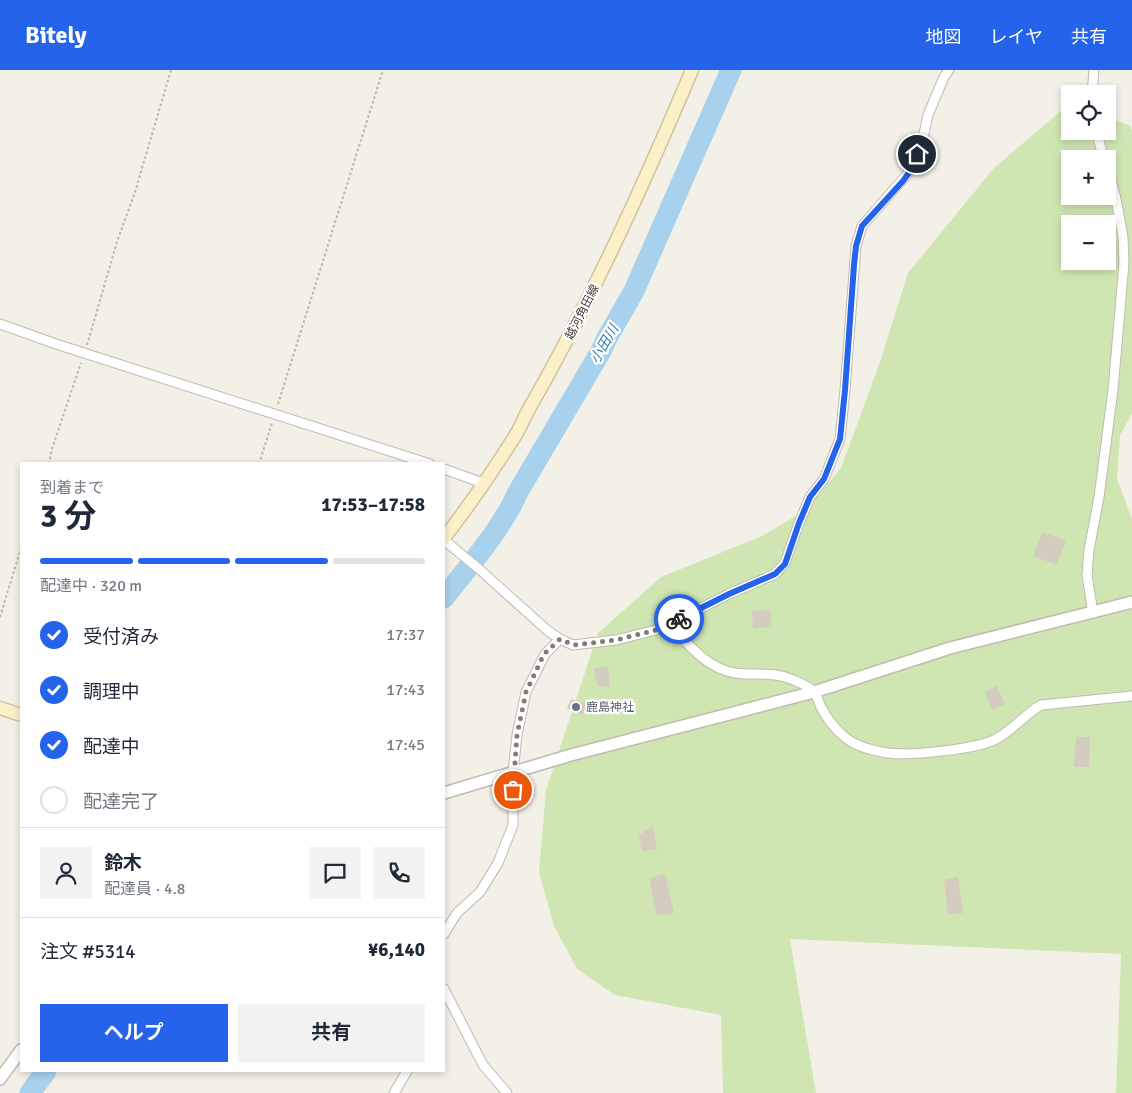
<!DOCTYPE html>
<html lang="ja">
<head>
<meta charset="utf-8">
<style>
	body { margin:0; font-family:Signika,"Noto Sans JP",sans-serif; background:#f2f2f3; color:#1f2937; height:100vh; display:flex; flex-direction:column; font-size:19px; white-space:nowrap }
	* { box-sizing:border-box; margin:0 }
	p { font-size:16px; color:#747a83 }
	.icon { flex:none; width:28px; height:28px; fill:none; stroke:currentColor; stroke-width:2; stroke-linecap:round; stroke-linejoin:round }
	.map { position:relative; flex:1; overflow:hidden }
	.drawer { position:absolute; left:20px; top:392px; width:425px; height:610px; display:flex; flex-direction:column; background:#fff; border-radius:0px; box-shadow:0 2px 8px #0003 }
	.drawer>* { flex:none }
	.controls { position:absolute; left:1061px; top:15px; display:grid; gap:10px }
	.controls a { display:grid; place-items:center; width:55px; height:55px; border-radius:0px; background:#fff; box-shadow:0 2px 8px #0003; font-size:25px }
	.pin { position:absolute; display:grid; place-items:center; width:42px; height:42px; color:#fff; margin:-21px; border:2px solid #fff; border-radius:50%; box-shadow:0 1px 5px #0007 }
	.courier { position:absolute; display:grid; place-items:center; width:50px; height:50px; margin:-25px; border:4px solid #2563eb; border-radius:50%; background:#fff; color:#222; box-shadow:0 1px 6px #0007 }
	.summary em { font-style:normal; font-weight:700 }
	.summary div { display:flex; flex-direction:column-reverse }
	.summary { display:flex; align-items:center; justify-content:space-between; height:85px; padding:0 20px }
	h1 { font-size:32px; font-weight:700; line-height:38px }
	.bar { display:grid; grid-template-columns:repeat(4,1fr); gap:8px 5px; align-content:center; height:60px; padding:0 20px }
	.bar i { height:6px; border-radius:4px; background:#e0e1e3 }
	.bar .selected { background:#2563eb }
	.bar p { grid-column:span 4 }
	.line { display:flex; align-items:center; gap:12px; padding:0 20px; border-top:1px solid #e0e1e3 }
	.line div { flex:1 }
	.round { display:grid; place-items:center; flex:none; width:52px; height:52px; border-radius:0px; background:#f2f2f3 }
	ol { padding:0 20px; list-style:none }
	li { display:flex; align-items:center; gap:15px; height:55px }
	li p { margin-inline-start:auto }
	li .icon { padding:5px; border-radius:50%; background:#2563eb; color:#fff; stroke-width:4 }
	li:last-child { color:#747a83 }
	li i { width:28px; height:28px; border:2px solid #e0e1e3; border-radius:50% }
	.action { display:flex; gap:10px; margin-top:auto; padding:10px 20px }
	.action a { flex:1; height:58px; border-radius:0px; background:#2563eb; color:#fff; font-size:20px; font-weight:700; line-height:58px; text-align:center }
	.action a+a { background:#f2f2f3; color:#1f2937 }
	header { display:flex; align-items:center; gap:30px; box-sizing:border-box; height:70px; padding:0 25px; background:#2563eb; color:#fff }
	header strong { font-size:24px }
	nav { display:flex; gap:28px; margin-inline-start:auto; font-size:18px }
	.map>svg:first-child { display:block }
</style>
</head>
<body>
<header>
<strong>Bitely</strong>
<nav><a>地図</a><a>レイヤ</a><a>共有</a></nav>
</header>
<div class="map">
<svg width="1132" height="1023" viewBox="0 0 1132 1023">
	<rect width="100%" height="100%" fill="#f3f0e8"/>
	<!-- green -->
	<path fill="#cfe6b3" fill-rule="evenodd" d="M1062,40H1070V61H1108V47L1130,56L1132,61V343L1120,366L1117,409L1132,449V1023H1116L1121,884L790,869L816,1023H723L721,945L615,925L577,899L554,856L539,802L546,720L598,563L661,507L762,466L806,440L841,398L880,292L908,203L994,98ZM1070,89H1108V126H1070ZM1070,154H1108V191H1070Z"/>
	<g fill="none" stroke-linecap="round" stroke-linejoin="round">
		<!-- river -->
		<g stroke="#a8d1ed" stroke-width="21">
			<path d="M444,528C470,494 500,462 518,422L601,281L607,268L634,221L731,0"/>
			<polyline points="30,1023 46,1001"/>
		</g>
	</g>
	<!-- building -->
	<g fill="#d4ccbe">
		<polygon points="1042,462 1066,470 1057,495 1033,486"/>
		<polygon points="770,540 772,557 753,558 752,541"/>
		<polygon points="608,596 610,617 597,616 594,598"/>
		<polygon points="997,616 1005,634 992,640 984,622"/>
		<polygon points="571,629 588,634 583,645 567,638"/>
		<polygon points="1076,667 1090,667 1089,697 1074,697"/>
		<polygon points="653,756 657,779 642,782 639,765"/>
		<polygon points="665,804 674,843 657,846 649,808"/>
		<polygon points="958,807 963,843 948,845 944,810"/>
	</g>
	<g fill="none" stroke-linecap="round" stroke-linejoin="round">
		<defs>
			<g id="minor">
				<polyline points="1092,24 1094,0"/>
				<polyline points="1096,61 1104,89"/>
				<polyline points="0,254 56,274 430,394"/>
				<polyline points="444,399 483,413"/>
				<polyline points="444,470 479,499 547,560 560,569 573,575 616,570 660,559 729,524 775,504 785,493 799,453 810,427 824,409 840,369 845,320 856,176 862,156 911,100 923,69 928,45 944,7 949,0"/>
				<polyline points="1093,543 1087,505 1089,480 1099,427 1113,320 1124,193 1123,167 1116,129 1108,99"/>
				<path d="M669,554C687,573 707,599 735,603C753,606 773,601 791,609C798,612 809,616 814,622C818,627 819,634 822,639C828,650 836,660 846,668C857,677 875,681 888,683C910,686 978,679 996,669C1013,660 1025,644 1041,635L1132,626"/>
				<polyline points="444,864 457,843 480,822 498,793 513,755 513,703 517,665 526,622 545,584 560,569"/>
				<polyline points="444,919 483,995 507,1023"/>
				<polyline points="394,1023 407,1001"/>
			</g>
			<g id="tertiary">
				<polyline points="444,723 571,685 814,622 950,578 1132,532"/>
				<polyline points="0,1009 21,980"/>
			</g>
			<g id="secondary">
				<path d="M444,468C469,436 493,401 515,366C521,357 524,347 529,339C592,229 643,116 692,0"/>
				<polyline points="0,638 21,645"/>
			</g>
		</defs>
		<!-- minor casing -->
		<use href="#minor" stroke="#c1bbae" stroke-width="11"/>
		<!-- tertiary casing -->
		<use href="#tertiary" stroke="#c1bbae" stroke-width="14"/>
		<!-- secondary casing -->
		<use href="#secondary" stroke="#d1c39a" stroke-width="15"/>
		<!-- path -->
		<g stroke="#c0b39d" stroke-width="2" stroke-dasharray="2.5 2.5" stroke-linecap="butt">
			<polyline points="87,275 117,172 135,122 171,0"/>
			<polyline points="278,334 383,0"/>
			<polyline points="49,394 52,379 81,293"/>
			<polyline points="259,394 272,353"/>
			<polyline points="0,547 21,478"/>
		</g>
		<!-- minor -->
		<use href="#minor" stroke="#fff" stroke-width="9"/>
		<!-- tertiary -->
		<use href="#tertiary" stroke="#fff" stroke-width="11"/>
		<!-- secondary -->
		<use href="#secondary" stroke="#fcf0ca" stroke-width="12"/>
	</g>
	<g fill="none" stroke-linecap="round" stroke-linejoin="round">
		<!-- done -->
		<polyline stroke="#837e75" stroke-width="5" stroke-dasharray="0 9" points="513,720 517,665 526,622 544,584 560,569 574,575 616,570 660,559 679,549"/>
		<!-- route -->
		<polyline stroke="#2563eb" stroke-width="6" points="679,549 729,524 775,504 785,494 799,453 810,427 824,409 840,369 845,320 854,195 856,176 862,156 903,111 911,100 917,84"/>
	</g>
	<!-- markers -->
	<circle fill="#6b7280" stroke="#fff" stroke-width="2" cx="576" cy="637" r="5"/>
	<g text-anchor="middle" stroke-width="4.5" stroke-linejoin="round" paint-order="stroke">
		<!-- street labels -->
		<g font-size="12" fill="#464037" stroke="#fff">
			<text transform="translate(582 242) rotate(-63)" y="4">越河角田線</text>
		</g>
		<!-- worship labels -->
		<g font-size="12" fill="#5b616d" stroke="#fff" text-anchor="start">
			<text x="586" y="641">鹿島神社</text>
		</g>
		<!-- water labels -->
		<g font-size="14" font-style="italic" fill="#357bae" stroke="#fff">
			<text transform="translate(604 274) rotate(-60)" y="5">小田川</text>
		</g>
	</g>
</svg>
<div class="controls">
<a><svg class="icon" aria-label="locate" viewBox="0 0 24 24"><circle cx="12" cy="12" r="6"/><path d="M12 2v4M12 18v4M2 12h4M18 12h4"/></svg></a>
<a>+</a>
<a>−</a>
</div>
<div class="pin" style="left:513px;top:720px;background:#ea580c"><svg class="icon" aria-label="bag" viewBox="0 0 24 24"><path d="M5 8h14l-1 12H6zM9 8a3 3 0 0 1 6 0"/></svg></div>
<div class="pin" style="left:917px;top:84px;background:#1f2937"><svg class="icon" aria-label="home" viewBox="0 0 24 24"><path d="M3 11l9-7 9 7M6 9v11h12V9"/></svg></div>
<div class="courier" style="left:679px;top:549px"><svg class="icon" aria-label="bike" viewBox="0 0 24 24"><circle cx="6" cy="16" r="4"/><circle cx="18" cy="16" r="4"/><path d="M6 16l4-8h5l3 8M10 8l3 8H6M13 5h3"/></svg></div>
<section class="drawer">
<div class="summary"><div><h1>3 分</h1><p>到着まで</p></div><em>17:53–17:58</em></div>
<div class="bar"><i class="selected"></i><i class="selected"></i><i class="selected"></i><i></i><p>配達中 · 320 m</p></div>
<ol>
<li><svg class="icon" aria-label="check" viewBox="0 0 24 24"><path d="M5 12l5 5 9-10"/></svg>受付済み<p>17:37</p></li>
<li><svg class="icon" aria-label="check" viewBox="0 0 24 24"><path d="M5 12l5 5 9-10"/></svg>調理中<p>17:43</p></li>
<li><svg class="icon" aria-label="check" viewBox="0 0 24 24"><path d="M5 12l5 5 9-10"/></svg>配達中<p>17:45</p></li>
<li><i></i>配達完了</li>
</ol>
<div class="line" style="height:90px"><a class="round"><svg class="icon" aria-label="person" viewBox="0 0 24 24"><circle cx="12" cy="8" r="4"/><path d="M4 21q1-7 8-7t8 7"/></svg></a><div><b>鈴木</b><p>配達員 · 4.8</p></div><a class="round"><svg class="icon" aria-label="chat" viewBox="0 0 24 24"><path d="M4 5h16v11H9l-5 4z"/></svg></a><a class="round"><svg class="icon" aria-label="phone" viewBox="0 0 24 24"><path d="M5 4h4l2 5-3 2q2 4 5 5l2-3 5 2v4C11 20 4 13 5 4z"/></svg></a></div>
<div class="line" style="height:65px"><div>注文 #5314</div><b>¥6,140</b></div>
<div class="action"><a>ヘルプ</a><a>共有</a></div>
</section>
</div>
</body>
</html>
